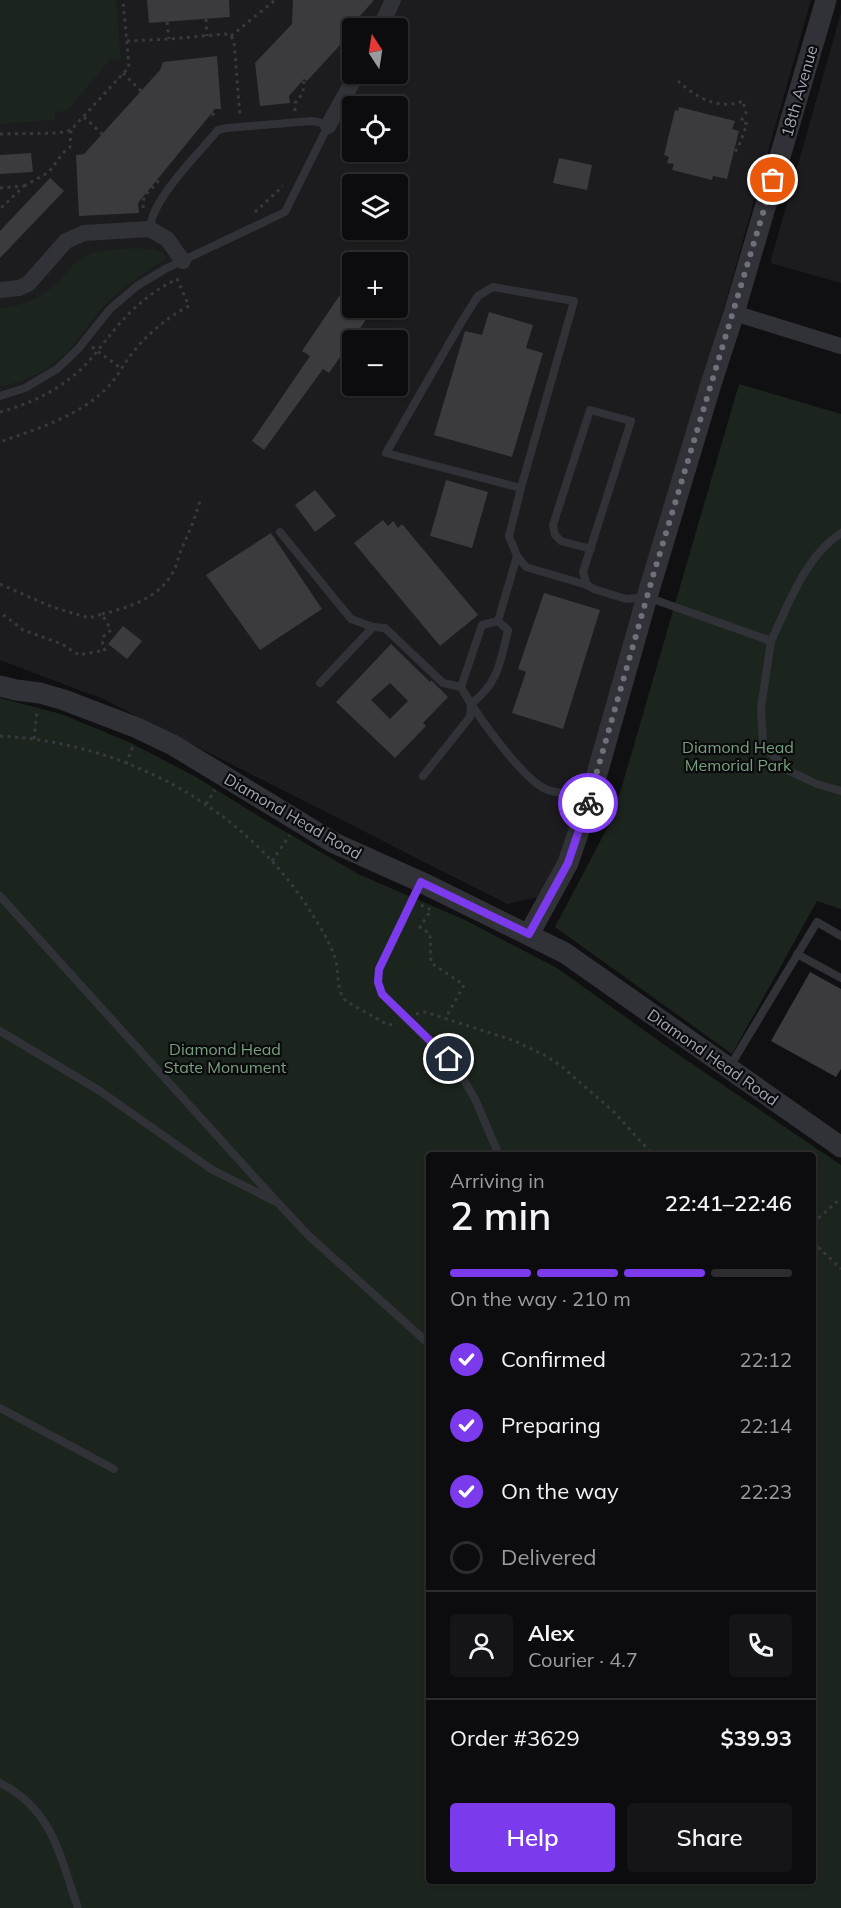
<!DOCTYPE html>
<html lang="en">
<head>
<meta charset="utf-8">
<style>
	body { margin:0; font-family:Mulish,sans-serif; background:#151517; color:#f1f3f6; height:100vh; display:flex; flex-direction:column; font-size:22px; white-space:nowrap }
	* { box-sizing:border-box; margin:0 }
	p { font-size:20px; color:#9a9b9e }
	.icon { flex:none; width:33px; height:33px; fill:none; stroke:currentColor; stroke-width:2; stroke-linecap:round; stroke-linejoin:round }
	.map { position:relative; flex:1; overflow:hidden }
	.details { position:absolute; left:426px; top:1152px; width:390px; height:732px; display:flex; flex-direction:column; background:#0c0c0e; border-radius:6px; box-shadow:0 2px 4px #0004,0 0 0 2px #2c2c2e }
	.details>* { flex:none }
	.needle { width:39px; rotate:348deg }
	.buttons { position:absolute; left:342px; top:18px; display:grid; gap:12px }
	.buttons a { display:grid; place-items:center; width:66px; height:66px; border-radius:6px; background:#0c0c0e; box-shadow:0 2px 4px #0004,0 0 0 2px #2c2c2e; font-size:30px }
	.pin { position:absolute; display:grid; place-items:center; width:51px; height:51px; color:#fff; margin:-26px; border:3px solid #fff; border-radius:50%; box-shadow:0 2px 6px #0007 }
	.courier { position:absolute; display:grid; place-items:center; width:60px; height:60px; margin:-30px; border:4px solid #7c3aed; border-radius:50%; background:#fff; color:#222; box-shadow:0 2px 8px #0007 }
	.overview em { font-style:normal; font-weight:600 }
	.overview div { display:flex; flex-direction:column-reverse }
	.overview { display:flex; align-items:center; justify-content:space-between; height:102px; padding:0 24px }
	h1 { font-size:39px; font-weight:600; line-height:45px }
	.bar { display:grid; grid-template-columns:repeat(4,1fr); gap:9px 6px; align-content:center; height:72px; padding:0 24px }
	.bar i { height:8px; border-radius:4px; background:#2c2c2e }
	.bar .active { background:#7c3aed }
	.bar p { grid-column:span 4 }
	.line { display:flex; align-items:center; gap:15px; padding:0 24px; border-top:2px solid #2c2c2e }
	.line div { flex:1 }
	.round { display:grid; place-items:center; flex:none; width:63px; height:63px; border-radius:6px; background:#151517 }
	ol { padding:0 24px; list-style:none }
	li { display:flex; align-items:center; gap:18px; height:66px }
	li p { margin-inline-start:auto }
	li .icon { padding:6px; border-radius:50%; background:#7c3aed; color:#fff; stroke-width:4 }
	li:last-child { color:#9a9b9e }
	li i { width:33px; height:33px; border:3px solid #2c2c2e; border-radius:50% }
	.primary-button { display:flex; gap:12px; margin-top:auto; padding:12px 24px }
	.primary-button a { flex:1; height:69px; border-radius:6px; background:#7c3aed; color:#fff; font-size:24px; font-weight:600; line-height:69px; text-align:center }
	.primary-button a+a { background:#151517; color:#f1f3f6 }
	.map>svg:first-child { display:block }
</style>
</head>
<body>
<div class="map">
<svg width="841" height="1908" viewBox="0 0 841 1908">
	<rect width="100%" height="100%" fill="#101012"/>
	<!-- built -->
	<g fill="#1c1c1f" fill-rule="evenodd">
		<path d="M0,0H811L569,855L544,896L507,904L103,699L0,660ZM352,28H398V74H352ZM352,106H398V152H352ZM352,184H398V230H352ZM352,262H398V308H352ZM352,340H398V386H352Z"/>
		<polygon points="841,13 841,283 770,263"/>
	</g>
	<!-- green -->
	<g fill="#1c241e" fill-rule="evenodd">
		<polygon points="0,0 116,0 121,59 113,60 112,57 67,111 55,112 55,120 0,124"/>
		<path d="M139,248L152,249L164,253L165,259C143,274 121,287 103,307C89,322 79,340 65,354C47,371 23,382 0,387V308C25,306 43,297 61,279C67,272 73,264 81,259C97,247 120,250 139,248Z"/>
		<polygon points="739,384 841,414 841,909 817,901 732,1054 555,927 613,817"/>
		<path d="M0,698L61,714L131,743L196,777L260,817L360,875L465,920L557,968L676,1053L841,1165V1908H0ZM429,1155H813V1881H429Z"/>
	</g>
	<!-- building -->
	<g fill="#3a3a3f" fill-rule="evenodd">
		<polygon points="147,0 229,0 230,17 149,23"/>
		<polygon points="293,0 374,0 355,22 358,25 355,28 352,28 352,32 307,81 304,79 289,96 290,103 260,106 255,63 292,24"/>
		<polygon points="217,56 221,109 215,109 138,203 139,213 79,216 76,155 84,154 160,70 163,62"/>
		<polygon points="679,107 735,121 732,129 739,131 727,179 713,176 712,180 672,170 674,164 667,163 669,157 664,155 675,110 678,111"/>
		<polygon points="31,153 33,172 0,174 0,155"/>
		<polygon points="559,158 592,165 587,190 553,183"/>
		<polygon points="50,178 64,191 0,258 0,231"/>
		<polygon points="352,277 352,308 374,308 329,373 323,369 264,450 252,441 310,356 302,351"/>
		<polygon points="489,312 533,325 526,348 543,353 512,457 434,435 465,331 482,335"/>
		<polygon points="446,480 488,492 472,548 430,536"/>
		<polygon points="315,490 336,516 315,532 295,505"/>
		<polygon points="383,520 388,526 393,521 398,528 402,524 478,615 440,646 354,543"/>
		<polygon points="271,533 322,609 260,650 206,575"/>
		<polygon points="544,593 600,610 563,729 512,713 526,672 518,669"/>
		<polygon points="123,626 142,641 127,659 108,644"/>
		<path d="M391,644L430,682L431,680L448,697L423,723L426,726L395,758L336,702ZM390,683L408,701L390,719L371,700Z"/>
		<polygon points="810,972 841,989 841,1069 836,1077 771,1041"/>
	</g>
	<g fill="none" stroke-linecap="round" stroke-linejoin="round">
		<!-- path -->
		<g stroke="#37393e" stroke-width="3" stroke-dasharray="3 4.5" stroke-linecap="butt">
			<polyline points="206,19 207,36"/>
			<polyline points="167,22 169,39"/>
			<polyline points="231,36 275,0"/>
			<polyline points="349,40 352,42"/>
			<polyline points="127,41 169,39 225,34 231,36 234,41 240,116"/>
			<polyline points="123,73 141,91"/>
			<path d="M678,81C695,97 720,111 743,101L746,113L741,121L747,124L738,148L734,153"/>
			<polyline points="295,111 295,103 303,93 304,79"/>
			<polyline points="212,113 216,118"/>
			<polyline points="84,117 102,134"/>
			<polyline points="0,134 59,133 71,130 129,67 123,0"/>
			<polyline points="24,186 49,172 63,153 70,147 71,130"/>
			<polyline points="0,188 24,186 0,209"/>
			<polyline points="143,208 144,197 160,179"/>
			<polyline points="255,212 283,186"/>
			<polyline points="92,347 122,369"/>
			<path d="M0,412C30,404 57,391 80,370C92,359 101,346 110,335C129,311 150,292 177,279L189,306C166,318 146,335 130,356C122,367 116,379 106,389C77,417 37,429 0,442"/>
			<polyline points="0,584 52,607 89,618 102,614 111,630 103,637 102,647 105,650 79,655 62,644 23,630 8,618 0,613"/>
			<path d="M102,614C127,608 160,598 173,572C177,566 178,557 181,550C189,533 196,516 201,497"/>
			<path d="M0,736C124,742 247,808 312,914C321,928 330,943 335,958C340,973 335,989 346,1001L388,1025L397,1024"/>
			<polyline points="34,739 37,711"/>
			<polyline points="126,764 133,746"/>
			<polyline points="206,804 215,790"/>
			<polyline points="272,861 290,835"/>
			<polyline points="421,905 431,910 420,927 430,934 431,963 464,985 445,1019"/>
			<polyline points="416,1014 425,1012 515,1041 546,1056 560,1065 614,1112 653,1155"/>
			<polyline points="813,1223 841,1198"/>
			<polyline points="813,1242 841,1269"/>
		</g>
		<!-- service -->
		<g stroke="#313237" stroke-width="8">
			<path d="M0,396L25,388L57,369L78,349L110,309L137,286L165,269L285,212L328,126L318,122L311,121L227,128L218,130C198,154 151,200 150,229"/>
			<polyline points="521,488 386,453 462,321 478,296 493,287 574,301 522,484 509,536 517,556 526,567 587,585"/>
			<polyline points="280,532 351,619 373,627"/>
			<path d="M591,549L561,541L555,535L553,525L590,410L631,421L583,572L587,585L594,589L626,599L647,597L771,641C789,603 805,557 841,533"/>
			<polyline points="771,641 761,708 763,745 787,770 817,784 841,791"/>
			<polyline points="320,683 373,627 385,628 443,683 461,687 482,625 498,621 517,556"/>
			<path d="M461,687C474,711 524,782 548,790C561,795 577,793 591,795"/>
			<path d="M423,776L470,717L471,704C499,682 500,663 508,630L498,621"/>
			<polyline points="420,883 379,970 378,983 382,994 458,1070 475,1099 499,1155"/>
			<polyline points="0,896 277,1202 309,1236 429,1344"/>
			<polyline points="797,954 841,978"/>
			<polyline points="0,1031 100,1091 211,1169 274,1201"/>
			<polyline points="729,1068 817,922 841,936"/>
			<polyline points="0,1408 114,1469"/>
			<path d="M0,1783C53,1809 60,1857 78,1908"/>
		</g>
		<!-- minor -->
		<g stroke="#313237" stroke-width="16">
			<polyline points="380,28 393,0"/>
			<polyline points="328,126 357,74"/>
			<polyline points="0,290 19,288 28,284 66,241 84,233 150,229 167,239 183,261"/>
			<polyline points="734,313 841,346"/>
		</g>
		<!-- tertiary -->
		<g stroke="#313237" stroke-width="21">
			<polyline points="0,686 16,690 40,693 64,700 135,727 173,745 334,843 421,882 565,953 841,1147"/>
			<polyline points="529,934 568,863 591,795 647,597 711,384 734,313 826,0"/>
		</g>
	</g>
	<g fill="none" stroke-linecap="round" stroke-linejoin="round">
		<!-- done -->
		<polyline stroke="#6e717b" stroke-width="6" stroke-dasharray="0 10.8" points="588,803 653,576 773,180"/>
		<!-- route -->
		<polyline stroke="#7c3aed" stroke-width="8" points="449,1059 382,994 378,982 379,969 421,882 529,934 568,863 588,803"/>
	</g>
	<g text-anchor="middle" stroke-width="4.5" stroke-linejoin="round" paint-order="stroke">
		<!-- street labels -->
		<g font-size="16" fill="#a1a5b3" stroke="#0b0b0d">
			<text transform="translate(799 91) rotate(-74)" y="6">18th Avenue</text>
			<text transform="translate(293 816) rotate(30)" y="6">Diamond Head Road</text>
			<text transform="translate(713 1057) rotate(35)" y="6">Diamond Head Road</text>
		</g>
		<!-- park labels -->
		<g font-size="16" fill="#76a07b" stroke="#0b0b0d">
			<text x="738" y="753">Diamond Head<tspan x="738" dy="18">Memorial Park</tspan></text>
			<text x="225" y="1055">Diamond Head<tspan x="225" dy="18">State Monument</tspan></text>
		</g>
	</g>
</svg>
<div class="buttons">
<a><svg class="needle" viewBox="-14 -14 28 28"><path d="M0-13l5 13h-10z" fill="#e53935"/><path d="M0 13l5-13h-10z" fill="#9a9b9e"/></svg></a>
<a><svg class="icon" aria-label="locate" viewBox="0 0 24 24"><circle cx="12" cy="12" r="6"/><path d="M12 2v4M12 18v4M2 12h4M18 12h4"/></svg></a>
<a><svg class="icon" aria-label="layers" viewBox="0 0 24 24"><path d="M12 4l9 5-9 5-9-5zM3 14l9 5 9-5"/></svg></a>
<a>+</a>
<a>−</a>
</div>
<div class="pin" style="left:773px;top:180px;background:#ea580c"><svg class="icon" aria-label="bag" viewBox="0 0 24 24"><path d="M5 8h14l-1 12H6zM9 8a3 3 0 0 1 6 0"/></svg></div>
<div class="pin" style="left:449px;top:1059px;background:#1f2937"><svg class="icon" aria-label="home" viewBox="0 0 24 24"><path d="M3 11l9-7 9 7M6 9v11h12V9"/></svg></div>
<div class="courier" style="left:588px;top:803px"><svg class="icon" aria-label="bike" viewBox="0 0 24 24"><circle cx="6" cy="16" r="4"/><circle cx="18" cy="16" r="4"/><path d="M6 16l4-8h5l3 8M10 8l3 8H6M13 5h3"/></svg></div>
<section class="details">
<div class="overview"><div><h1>2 min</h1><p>Arriving in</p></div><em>22:41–22:46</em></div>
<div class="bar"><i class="active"></i><i class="active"></i><i class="active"></i><i></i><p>On the way · 210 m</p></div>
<ol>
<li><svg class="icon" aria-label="check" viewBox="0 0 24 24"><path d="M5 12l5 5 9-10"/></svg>Confirmed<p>22:12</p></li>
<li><svg class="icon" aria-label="check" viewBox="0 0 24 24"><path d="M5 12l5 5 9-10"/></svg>Preparing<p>22:14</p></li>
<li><svg class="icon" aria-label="check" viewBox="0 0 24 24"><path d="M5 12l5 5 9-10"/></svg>On the way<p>22:23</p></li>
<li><i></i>Delivered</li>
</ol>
<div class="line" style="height:108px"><a class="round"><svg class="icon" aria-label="person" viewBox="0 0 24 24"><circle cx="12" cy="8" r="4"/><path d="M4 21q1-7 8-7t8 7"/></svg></a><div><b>Alex</b><p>Courier · 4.7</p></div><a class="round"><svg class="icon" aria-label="phone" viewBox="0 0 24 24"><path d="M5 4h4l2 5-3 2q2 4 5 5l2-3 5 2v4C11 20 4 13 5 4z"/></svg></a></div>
<div class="line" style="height:78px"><div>Order #3629</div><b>$39.93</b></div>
<div class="primary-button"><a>Help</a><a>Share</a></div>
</section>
</div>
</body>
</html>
